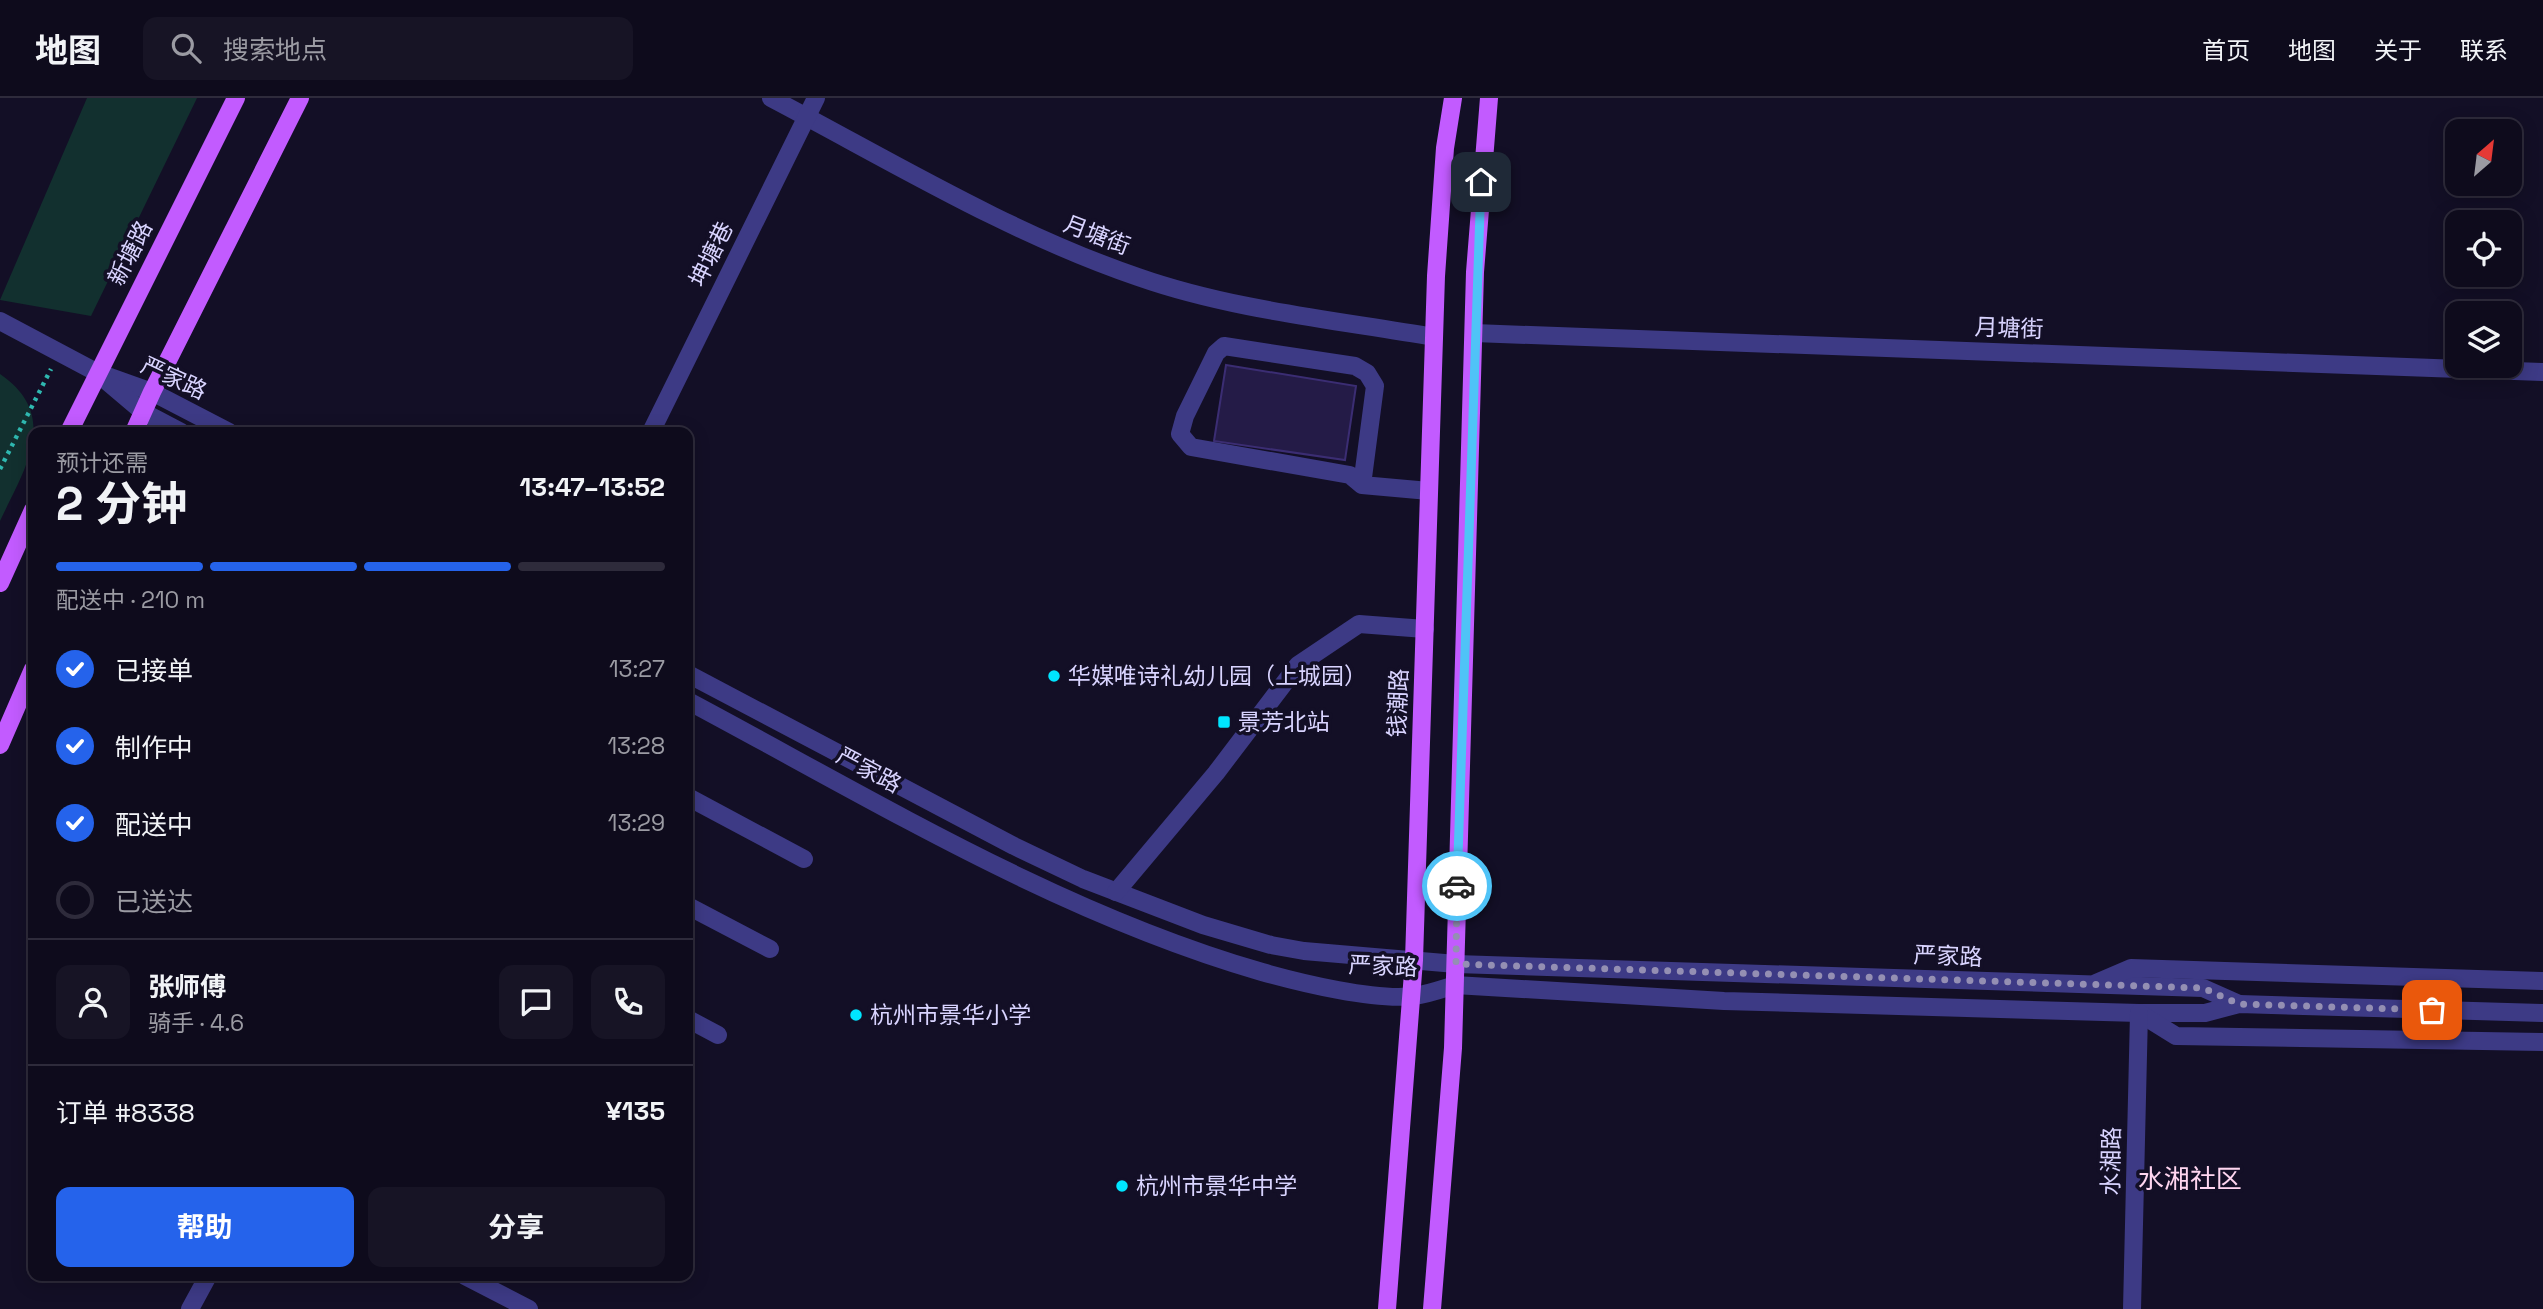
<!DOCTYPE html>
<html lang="zh">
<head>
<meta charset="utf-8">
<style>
	body { margin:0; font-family:"Space Grotesk","Noto Sans SC",sans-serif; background:#171425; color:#f1f3f6; height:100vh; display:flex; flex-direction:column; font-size:26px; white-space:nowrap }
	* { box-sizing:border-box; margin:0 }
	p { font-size:23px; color:#9b9ba3 }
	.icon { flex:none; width:38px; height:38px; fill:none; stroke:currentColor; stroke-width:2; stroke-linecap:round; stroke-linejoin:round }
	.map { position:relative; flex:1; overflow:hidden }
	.panel { position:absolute; left:28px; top:329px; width:665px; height:854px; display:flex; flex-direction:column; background:#0e0b1c; border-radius:14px; box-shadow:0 4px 18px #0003,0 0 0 2px #2e2b3b }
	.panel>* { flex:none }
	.needle { width:46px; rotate:28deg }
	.tools { position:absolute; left:2445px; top:21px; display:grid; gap:14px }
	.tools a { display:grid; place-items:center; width:77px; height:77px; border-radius:14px; background:#0e0b1c; box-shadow:0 4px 18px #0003,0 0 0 2px #2e2b3b; font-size:35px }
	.pin { position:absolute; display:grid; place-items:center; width:60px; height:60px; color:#fff; margin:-30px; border-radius:14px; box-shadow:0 4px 10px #0006 }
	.courier { position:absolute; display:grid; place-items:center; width:70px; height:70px; margin:-35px; border:5px solid #4fc3f7; border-radius:50%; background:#fff; color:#222; box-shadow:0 2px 9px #0007 }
	.summary em { font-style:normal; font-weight:700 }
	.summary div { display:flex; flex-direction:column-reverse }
	.summary { display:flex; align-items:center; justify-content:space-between; height:119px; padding:0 28px }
	h1 { font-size:46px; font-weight:700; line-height:52px }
	.bar { display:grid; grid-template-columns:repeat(4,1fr); gap:10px 7px; align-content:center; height:84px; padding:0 28px }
	.bar i { height:9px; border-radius:5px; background:#2e2b3b }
	.bar .current { background:#2563eb }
	.bar p { grid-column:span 4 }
	.line { display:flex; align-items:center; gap:18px; padding:0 28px; border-top:2px solid #2e2b3b }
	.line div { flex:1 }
	.round { display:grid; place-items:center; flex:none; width:74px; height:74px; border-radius:14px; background:#171425 }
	ol { padding:0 28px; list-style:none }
	li { display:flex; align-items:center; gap:21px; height:77px }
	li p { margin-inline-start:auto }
	li .icon { padding:7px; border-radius:50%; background:#2563eb; color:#fff; stroke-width:4 }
	li:last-child { color:#9b9ba3 }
	li i { width:38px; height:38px; border:4px solid #2e2b3b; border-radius:50% }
	.cta { display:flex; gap:14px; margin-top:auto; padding:14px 28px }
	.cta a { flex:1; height:80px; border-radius:14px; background:#2563eb; color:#fff; font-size:28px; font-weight:700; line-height:80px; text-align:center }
	.cta a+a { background:#171425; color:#f1f3f6 }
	header { display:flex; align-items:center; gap:42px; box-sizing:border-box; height:98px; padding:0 35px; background:#0e0b1c; border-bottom:2px solid #2e2b3b }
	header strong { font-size:33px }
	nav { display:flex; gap:38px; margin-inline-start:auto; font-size:24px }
	.search { width:490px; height:63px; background:#171425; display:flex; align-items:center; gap:18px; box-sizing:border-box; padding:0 24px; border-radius:14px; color:#9b9ba3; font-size:26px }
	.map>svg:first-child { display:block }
</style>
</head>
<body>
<header>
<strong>地图</strong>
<div class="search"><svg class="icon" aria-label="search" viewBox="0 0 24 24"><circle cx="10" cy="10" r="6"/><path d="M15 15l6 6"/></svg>搜索地点</div>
<nav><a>首页</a><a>地图</a><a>关于</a><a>联系</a></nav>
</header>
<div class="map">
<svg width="2543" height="1211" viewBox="0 0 2543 1211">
	<rect width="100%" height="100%" fill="#130f26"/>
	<!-- green -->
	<g fill="#12302f">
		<polygon points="87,0 197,0 91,218 0,202"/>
		<path d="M0,276C61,318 25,370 0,423Z"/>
	</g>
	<!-- building -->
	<polygon fill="#241b47" stroke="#3b2d73" stroke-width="2" points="1226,267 1356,288 1345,362 1214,343"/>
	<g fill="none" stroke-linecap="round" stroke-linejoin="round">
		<!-- path -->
		<polyline stroke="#2fb8b0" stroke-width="4.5" stroke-dasharray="3.5 5" stroke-linecap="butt" points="0,371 51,271"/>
		<!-- minor -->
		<g stroke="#3d3a85" stroke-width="18">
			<path d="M771,0C891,63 1009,135 1138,179C1232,212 1336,222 1434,239"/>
			<polyline points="0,223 96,274 152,294 229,334"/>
			<polyline points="1474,235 2543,274"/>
			<polyline points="104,281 143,314 181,334"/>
			<polyline points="651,334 816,0"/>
			<polyline points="1362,387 1375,288 1367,275 1355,268 1224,248 1216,255 1185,318 1180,336 1191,349 1350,377 1362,387 1429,393"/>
			<polyline points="688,576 1014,748 1083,781 1203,827 1271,847 1304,853 1456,866 2203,890 2239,906"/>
			<path d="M688,603C874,702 1058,815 1262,874C1301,885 1375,903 1414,898C1428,896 1442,891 1455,887L1724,903L2139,915H2205L2239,906L2543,915"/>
			<polyline points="688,699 804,761"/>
			<polyline points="1116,794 1216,675 1298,567 1359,526 1425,531"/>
			<polyline points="688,808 770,851"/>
			<polyline points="2096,885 2131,870 2543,883"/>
			<polyline points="2139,915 2176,938 2543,944"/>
			<polyline points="688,921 718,937"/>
			<polyline points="465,1178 529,1211"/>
			<polyline points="190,1211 208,1178"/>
			<polyline points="2132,1211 2139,915"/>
		</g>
		<!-- major -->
		<g stroke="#c25bff" stroke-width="18">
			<polyline points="69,334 236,0"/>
			<polyline points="134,334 152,294 300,0"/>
			<polyline points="0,485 33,412"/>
			<polyline points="0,647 33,571"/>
			<polyline points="1387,1211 1414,862 1436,178 1445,50 1453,0"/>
			<polyline points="1432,1211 1453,950 1475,174 1489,0"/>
		</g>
	</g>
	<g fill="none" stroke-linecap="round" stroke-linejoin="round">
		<!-- done -->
		<polyline stroke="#948fb3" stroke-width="7" stroke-dasharray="0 12.6" points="1457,788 1456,866 2203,890 2239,906 2432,912"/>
		<!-- route -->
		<polyline stroke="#4fc3f7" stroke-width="9" points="1457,788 1481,84"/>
	</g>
	<!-- markers -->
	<g fill="#00e5ff" stroke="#130f26" stroke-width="2.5">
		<circle cx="1054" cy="578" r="7"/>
		<rect x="1217" y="617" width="14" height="14" rx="3.5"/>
		<circle cx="856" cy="917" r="7"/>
		<circle cx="1122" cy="1088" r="7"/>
	</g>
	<g text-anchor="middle" stroke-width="7" stroke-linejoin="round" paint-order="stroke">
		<!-- street labels -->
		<g font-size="23" fill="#d9d4ff" stroke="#130f26">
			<text transform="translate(1097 137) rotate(21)" y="8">月塘街</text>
			<text transform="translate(130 155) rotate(-63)" y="8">新塘路</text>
			<text transform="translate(711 156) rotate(-64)" y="8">坤塘巷</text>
			<text transform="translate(2009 230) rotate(2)" y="8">月塘街</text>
			<text transform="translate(174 280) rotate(25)" y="8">严家路</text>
			<text transform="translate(1398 605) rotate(-88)" y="8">钱潮路</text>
			<text transform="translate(869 672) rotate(28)" y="8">严家路</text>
			<text transform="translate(1948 858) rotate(2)" y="8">严家路</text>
			<text transform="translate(1383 868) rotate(2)" y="8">严家路</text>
			<text transform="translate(2111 1063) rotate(-89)" y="8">水湘路</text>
		</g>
		<!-- poi labels -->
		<g font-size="23" fill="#d9d4ff" stroke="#130f26" text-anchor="start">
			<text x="1068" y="586">华媒唯诗礼幼儿园（上城园）</text>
			<text x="1238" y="632">景芳北站</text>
			<text x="870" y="925">杭州市景华小学</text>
			<text x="1136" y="1096">杭州市景华中学</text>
		</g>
		<!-- quarter labels -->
		<g font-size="26" fill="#ffd6f0" stroke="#130f26">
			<text x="2190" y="1090">水湘社区</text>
		</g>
	</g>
</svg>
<div class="tools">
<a><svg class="needle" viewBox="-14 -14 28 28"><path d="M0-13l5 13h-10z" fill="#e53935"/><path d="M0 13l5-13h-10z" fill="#9b9ba3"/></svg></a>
<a><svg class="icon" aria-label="locate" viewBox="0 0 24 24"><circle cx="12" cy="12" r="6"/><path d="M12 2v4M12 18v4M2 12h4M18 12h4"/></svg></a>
<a><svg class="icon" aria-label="layers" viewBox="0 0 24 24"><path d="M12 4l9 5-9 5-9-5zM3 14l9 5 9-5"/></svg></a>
</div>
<div class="pin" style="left:2432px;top:912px;background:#ea580c"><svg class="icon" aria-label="bag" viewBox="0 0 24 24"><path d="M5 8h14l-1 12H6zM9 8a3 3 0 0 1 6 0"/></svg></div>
<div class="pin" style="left:1481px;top:84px;background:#1f2937"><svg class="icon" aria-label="home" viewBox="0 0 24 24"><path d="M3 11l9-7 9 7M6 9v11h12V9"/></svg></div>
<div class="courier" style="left:1457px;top:788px"><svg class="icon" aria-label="car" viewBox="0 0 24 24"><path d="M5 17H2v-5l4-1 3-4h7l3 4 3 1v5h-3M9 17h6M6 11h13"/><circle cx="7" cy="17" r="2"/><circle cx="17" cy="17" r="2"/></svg></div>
<section class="panel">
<div class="summary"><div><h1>2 分钟</h1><p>预计还需</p></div><em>13:47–13:52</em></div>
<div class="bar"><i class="current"></i><i class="current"></i><i class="current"></i><i></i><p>配送中 · 210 m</p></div>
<ol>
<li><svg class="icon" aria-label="check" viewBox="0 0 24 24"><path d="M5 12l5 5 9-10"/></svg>已接单<p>13:27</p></li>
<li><svg class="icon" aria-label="check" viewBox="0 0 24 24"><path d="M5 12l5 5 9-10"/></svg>制作中<p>13:28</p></li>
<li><svg class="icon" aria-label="check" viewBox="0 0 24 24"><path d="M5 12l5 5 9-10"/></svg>配送中<p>13:29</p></li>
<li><i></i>已送达</li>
</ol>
<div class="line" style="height:126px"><a class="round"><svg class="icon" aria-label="person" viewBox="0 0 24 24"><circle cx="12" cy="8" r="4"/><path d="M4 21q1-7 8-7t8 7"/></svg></a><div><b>张师傅</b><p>骑手 · 4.6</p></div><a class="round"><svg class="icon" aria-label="chat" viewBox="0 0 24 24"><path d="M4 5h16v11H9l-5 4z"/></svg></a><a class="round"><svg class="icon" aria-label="phone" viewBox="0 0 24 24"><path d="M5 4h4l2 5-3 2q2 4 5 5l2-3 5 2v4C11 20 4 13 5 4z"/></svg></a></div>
<div class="line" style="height:91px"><div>订单 #8338</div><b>¥135</b></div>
<div class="cta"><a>帮助</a><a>分享</a></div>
</section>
</div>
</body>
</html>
